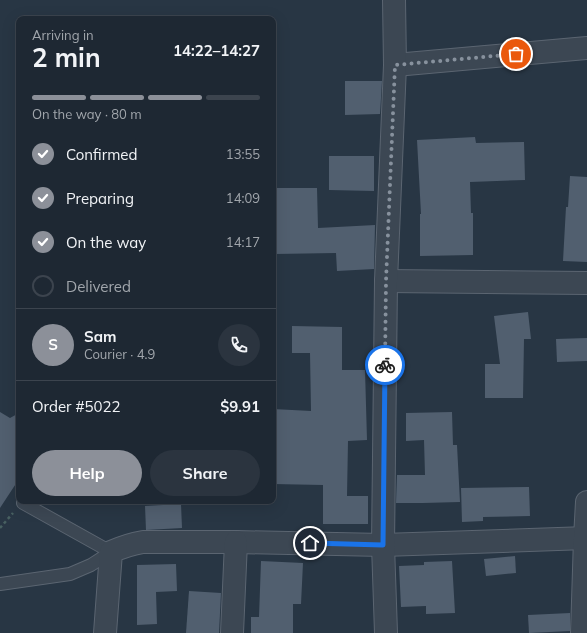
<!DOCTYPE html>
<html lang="en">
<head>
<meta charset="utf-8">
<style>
	body { margin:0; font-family:Mulish,sans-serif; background:#2b343f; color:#f1f3f6; height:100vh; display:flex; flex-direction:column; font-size:15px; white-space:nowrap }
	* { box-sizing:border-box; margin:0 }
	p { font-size:13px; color:#a1a6ac }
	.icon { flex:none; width:22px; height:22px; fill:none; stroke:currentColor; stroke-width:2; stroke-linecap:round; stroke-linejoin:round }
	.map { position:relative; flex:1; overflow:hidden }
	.details { position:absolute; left:16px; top:16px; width:260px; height:488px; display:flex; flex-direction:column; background:#1e2833; border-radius:8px; box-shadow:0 4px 16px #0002,0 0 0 1px #3c444e }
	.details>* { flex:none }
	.pin { position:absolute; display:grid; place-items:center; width:34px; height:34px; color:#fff; margin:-17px; border:2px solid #fff; border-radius:50%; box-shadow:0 1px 4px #0007 }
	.courier { position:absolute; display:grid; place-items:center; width:40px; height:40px; margin:-20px; border:3px solid #1a73e8; border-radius:50%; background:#fff; color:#222; box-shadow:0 1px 5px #0007 }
	.summary em { font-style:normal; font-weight:700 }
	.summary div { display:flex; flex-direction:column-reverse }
	.summary { display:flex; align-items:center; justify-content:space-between; height:68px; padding:0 16px }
	h1 { font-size:26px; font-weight:700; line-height:30px }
	.bar { display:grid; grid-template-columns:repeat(4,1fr); gap:6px 4px; align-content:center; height:48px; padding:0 16px }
	.bar i { height:5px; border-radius:3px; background:#3c444e }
	.bar .selected { background:#8c9099 }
	.bar p { grid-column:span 4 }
	.line { display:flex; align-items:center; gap:10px; padding:0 16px; border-top:1px solid #3c444e }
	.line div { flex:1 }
	.round { display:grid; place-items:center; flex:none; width:42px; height:42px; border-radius:21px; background:#2b343f }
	ol { padding:0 16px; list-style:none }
	li { display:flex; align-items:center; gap:12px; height:44px }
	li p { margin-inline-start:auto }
	li .icon { padding:4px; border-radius:50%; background:#8c9099; color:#fff; stroke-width:4 }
	li:last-child { color:#a1a6ac }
	li i { width:22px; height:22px; border:2px solid #3c444e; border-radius:50% }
	.cta { display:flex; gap:8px; margin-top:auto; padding:8px 16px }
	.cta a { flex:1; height:46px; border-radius:24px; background:#8c9099; color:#fff; font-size:16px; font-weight:700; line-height:46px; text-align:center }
	.cta a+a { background:#2b343f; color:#f1f3f6 }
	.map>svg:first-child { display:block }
</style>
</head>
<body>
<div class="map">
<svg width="587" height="633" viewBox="0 0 587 633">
	<rect width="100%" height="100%" fill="#283644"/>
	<!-- building -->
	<g fill="#515f6f">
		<polygon points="345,81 382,81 380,114 345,115"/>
		<polygon points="475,137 476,143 524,142 525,180 470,182 471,213 473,213 473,255 420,256 420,214 421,214 417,140"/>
		<polygon points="329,156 374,156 374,191 329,190"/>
		<polygon points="570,176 587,177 587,262 563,261 566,207 568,207"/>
		<polygon points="273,188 317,188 318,228 375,225 374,269 337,271 336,253 275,254"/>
		<polygon points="528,312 531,339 524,339 523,398 485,398 485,364 500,364 494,316"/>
		<polygon points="292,326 342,327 342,370 365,370 367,440 348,441 347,496 368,496 368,524 323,524 323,485 273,484 273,409 311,411 310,353 292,353"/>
		<polygon points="587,338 587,361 557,362 556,339"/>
		<polygon points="0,412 10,418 19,413 19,479 0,508"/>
		<polygon points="452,412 453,445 457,445 460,502 423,503 396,503 397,475 425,475 424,440 406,441 406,413"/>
		<polygon points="529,487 530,516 483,517 483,521 462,522 461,488"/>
		<polygon points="181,504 182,528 146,530 145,506"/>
		<polygon points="515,556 516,573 486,576 484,559"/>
		<polygon points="261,561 303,563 301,604 293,604 293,633 251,633 251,617 259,617"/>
		<polygon points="452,561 455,613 426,614 426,606 401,607 399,566 424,565 424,562"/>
		<polygon points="176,564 177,591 156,592 157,624 137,625 137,565"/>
		<polygon points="189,591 221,593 219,633 186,633"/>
		<polygon points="570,613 570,631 529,633 528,615"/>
	</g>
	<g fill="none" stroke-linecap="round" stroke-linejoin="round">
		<defs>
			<polyline id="service" points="0,584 70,574 91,565 111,552 23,503"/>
			<g id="minor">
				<polyline points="395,65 587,48"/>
				<polyline points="386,281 587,283"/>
				<path d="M105,633L111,552C122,547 131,544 143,542H236L383,545L587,538"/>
				<polyline points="232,633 236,542"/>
				<polyline points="386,633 383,545 386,281 395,65 394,0"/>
				<polyline points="582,633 585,538 587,502"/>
			</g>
		</defs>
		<!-- service casing -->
		<use href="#service" stroke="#5b6571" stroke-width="14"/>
		<!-- minor casing -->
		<use href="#minor" stroke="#5b6571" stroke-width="24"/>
		<!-- path -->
		<polyline stroke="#486061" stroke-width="2.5" stroke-dasharray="3 3" stroke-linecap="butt" points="0,528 13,513"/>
		<!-- service -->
		<use href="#service" stroke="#3c4753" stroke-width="12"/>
		<!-- minor -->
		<use href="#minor" stroke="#3c4753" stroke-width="22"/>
	</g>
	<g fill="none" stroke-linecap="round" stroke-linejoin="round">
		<!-- done -->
		<polyline stroke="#87919d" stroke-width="4" stroke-dasharray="0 7.2" points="385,365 386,281 395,65 516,54"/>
		<!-- route -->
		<polyline stroke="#1a73e8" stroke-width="5" points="310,543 383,545 385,365"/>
	</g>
</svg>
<div class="pin" style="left:516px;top:54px;background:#ea580c"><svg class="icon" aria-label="bag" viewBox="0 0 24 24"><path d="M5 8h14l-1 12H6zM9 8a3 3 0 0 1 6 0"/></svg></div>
<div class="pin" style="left:310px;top:543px;background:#1f2937"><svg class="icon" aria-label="home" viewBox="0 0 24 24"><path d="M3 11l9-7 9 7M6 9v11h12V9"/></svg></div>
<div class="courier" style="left:385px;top:365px"><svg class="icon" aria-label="bike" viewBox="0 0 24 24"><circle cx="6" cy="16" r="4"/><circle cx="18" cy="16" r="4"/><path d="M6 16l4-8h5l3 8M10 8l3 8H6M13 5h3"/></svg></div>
<section class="details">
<div class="summary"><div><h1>2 min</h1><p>Arriving in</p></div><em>14:22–14:27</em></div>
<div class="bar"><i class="selected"></i><i class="selected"></i><i class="selected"></i><i></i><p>On the way · 80 m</p></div>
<ol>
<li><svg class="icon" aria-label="check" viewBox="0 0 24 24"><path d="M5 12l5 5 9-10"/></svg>Confirmed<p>13:55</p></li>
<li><svg class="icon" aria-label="check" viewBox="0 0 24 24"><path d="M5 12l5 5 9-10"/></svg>Preparing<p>14:09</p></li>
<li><svg class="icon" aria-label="check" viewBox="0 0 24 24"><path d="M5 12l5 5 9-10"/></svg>On the way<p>14:17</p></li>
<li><i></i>Delivered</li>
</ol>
<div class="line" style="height:72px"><b class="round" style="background:#8c9099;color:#fff">S</b><div><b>Sam</b><p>Courier · 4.9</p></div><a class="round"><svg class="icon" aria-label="phone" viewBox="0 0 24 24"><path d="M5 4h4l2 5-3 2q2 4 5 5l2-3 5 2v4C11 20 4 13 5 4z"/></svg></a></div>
<div class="line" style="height:52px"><div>Order #5022</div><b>$9.91</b></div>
<div class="cta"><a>Help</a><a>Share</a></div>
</section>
</div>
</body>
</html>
